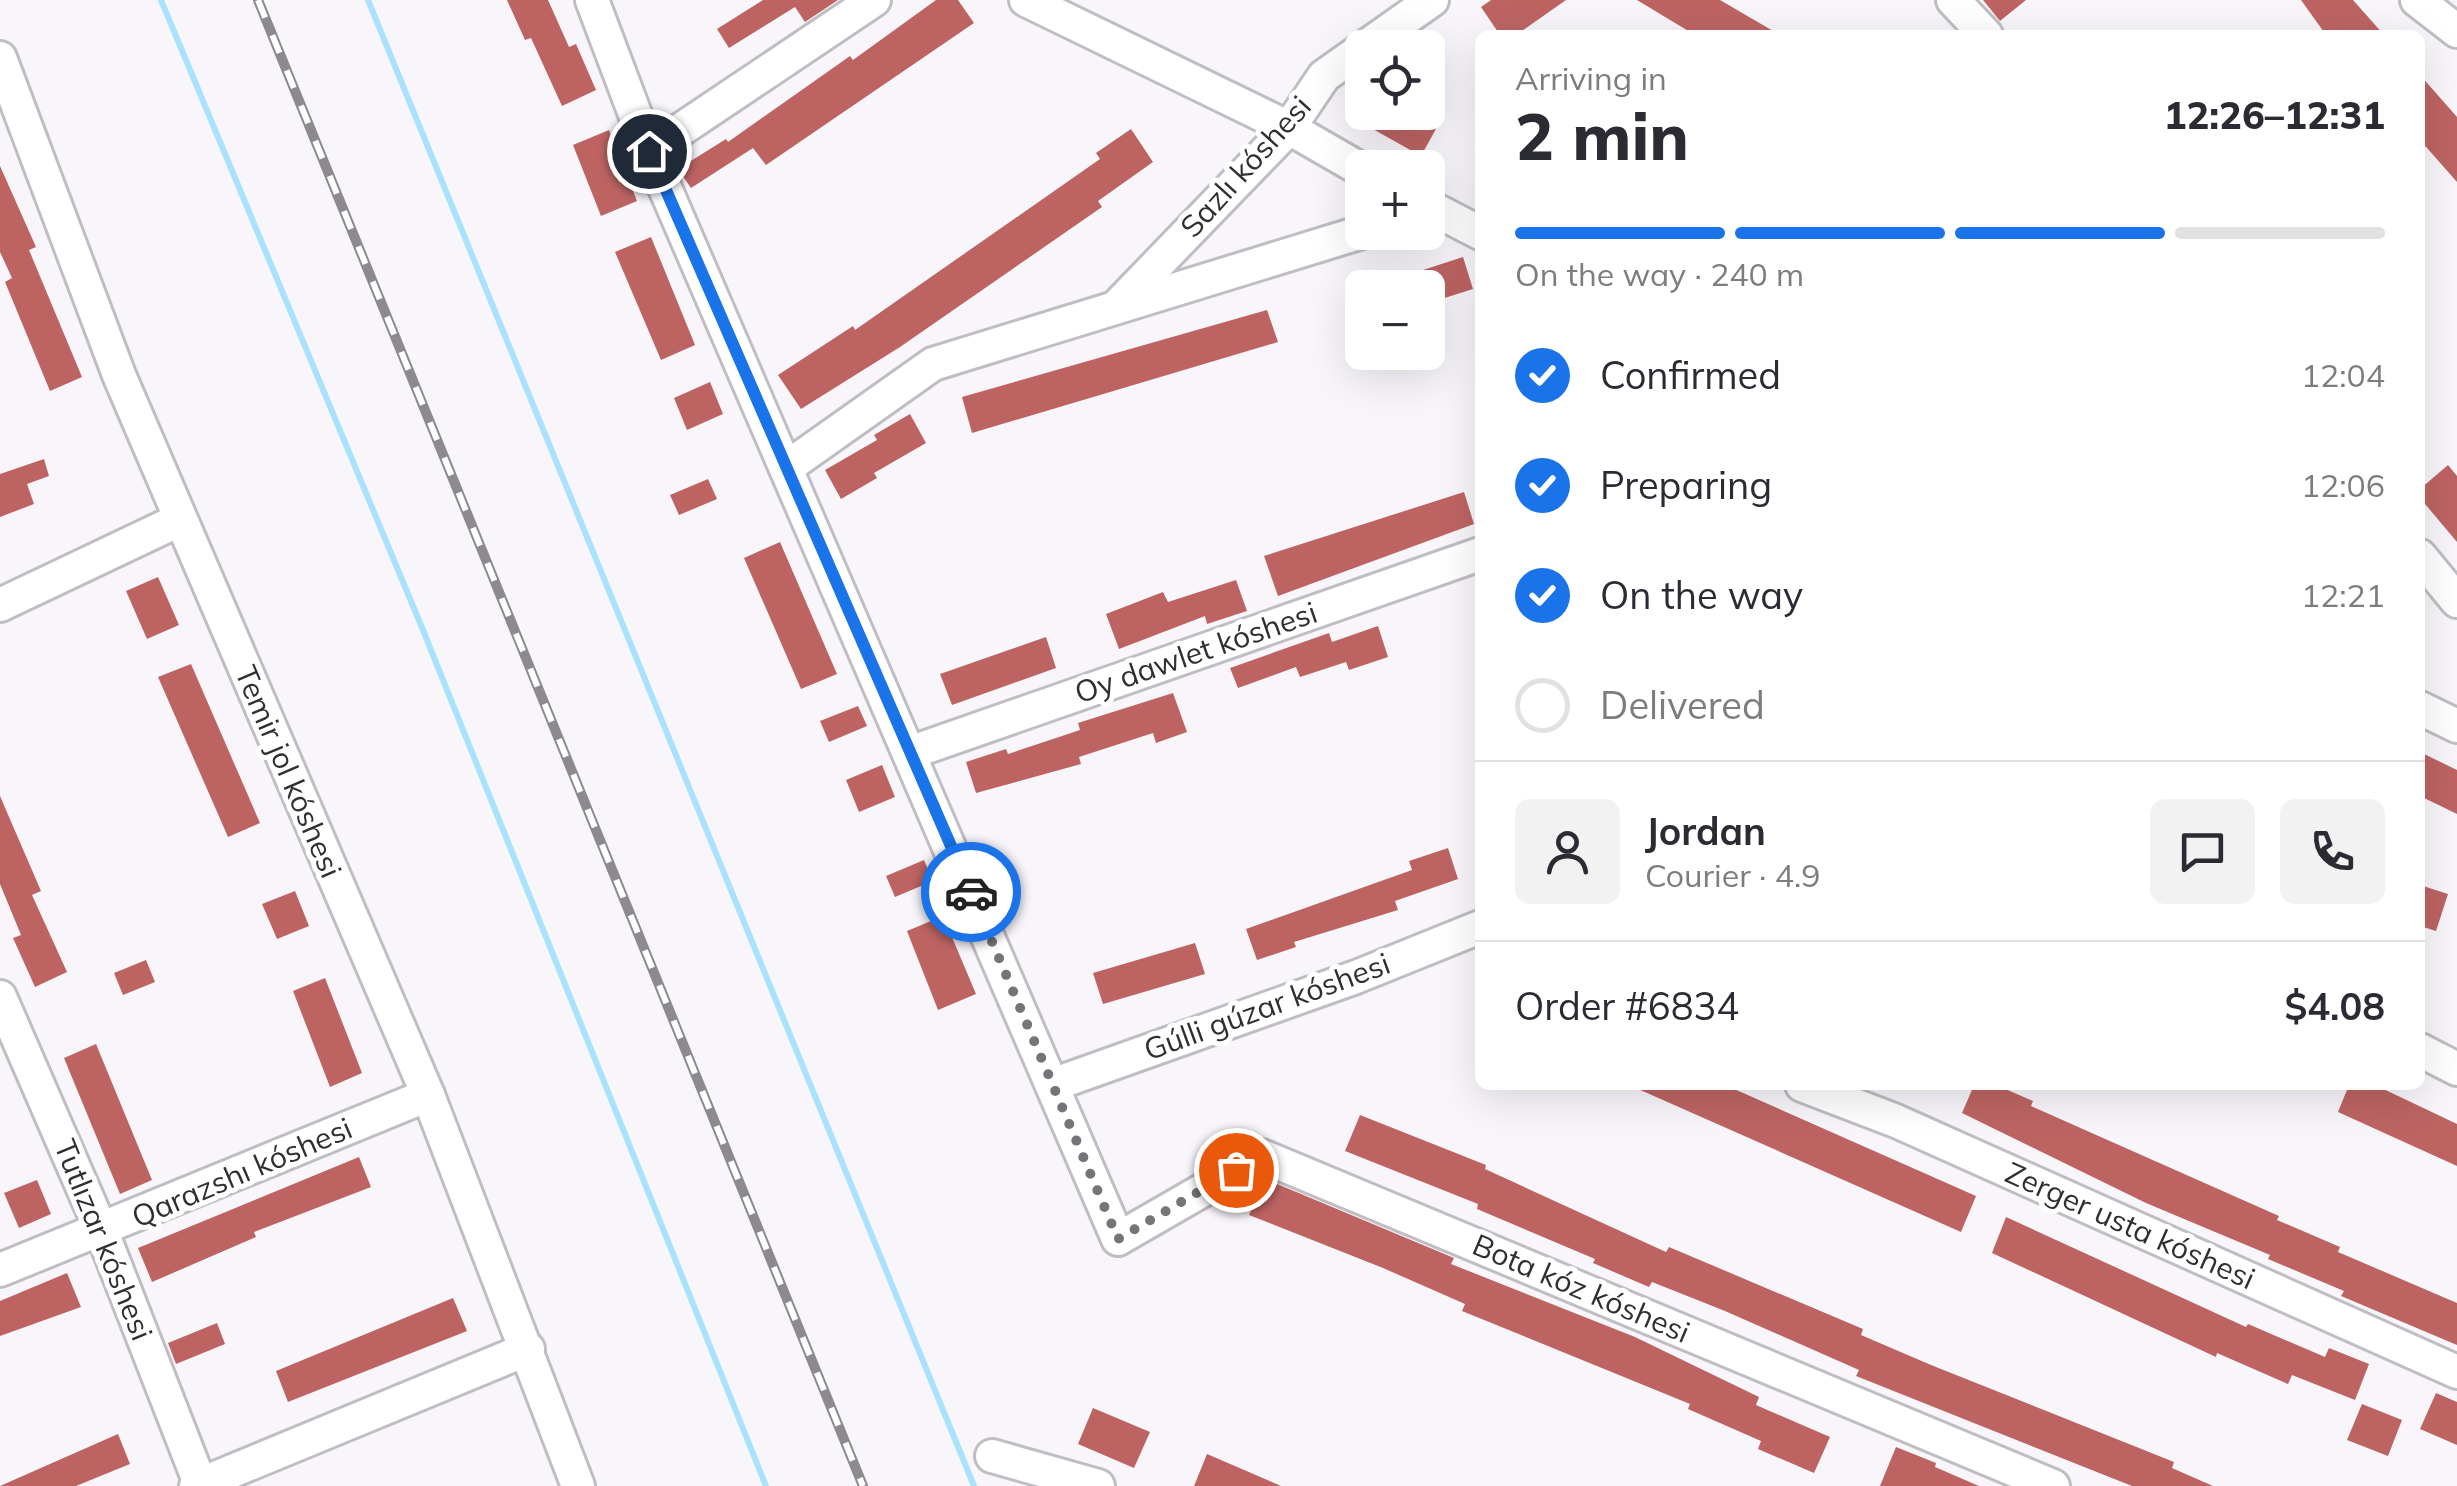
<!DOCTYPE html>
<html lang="en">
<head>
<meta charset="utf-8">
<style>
	body { margin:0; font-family:Mulish,sans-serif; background:#f2f2f3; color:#2b2b33; height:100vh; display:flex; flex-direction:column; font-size:38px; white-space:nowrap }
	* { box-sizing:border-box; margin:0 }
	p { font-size:32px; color:#7c7c81 }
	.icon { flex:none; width:55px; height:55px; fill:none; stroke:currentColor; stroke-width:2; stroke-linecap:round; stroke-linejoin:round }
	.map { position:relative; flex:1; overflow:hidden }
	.details { position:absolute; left:1475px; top:30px; width:950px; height:1060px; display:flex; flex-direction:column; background:#fff; border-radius:15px; box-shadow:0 10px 40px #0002 }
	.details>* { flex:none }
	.tools { position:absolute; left:1345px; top:30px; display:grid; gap:20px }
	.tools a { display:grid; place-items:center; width:100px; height:100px; border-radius:15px; background:#fff; box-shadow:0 10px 40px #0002; font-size:50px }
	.pin { position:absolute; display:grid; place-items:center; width:85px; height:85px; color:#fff; margin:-42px; border:5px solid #fff; border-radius:50%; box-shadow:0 2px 10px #0007 }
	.courier { position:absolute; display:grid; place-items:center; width:100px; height:100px; margin:-50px; border:8px solid #1a73e8; border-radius:50%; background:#fff; color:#222; box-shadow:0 2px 12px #0007 }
	.headline em { font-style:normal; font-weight:800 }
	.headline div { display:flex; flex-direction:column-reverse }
	.headline { display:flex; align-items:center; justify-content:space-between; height:170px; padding:0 40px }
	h1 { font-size:65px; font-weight:800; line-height:75px }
	.bar { display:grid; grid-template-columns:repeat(4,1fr); gap:15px 10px; align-content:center; height:120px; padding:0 40px }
	.bar i { height:12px; border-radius:8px; background:#e1e1e2 }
	.bar .current { background:#1a73e8 }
	.bar p { grid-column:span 4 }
	.line { display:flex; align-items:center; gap:25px; padding:0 40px; border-top:2px solid #e1e1e2 }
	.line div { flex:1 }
	.round { display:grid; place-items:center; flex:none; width:105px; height:105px; border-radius:15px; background:#f2f2f3 }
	ol { padding:0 40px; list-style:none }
	li { display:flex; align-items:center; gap:30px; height:110px }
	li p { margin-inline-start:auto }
	li .icon { padding:10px; border-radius:50%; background:#1a73e8; color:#fff; stroke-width:4 }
	li:last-child { color:#7c7c81 }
	li i { width:55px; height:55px; border:5px solid #e1e1e2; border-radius:50% }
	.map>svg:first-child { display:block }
</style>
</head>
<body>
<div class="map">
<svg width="2457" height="1486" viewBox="0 0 2457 1486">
	<rect width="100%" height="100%" fill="#f8f5fb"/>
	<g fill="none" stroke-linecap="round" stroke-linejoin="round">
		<!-- stream -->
		<g stroke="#a8e2fd" stroke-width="6">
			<polyline points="161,0 423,630 766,1486"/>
			<polyline points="368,0 974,1486"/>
		</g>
	</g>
	<!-- building -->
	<g fill="#bd6463">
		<polygon points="507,0 548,0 569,47 576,44 596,90 562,106 531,38 525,40"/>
		<polygon points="763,0 838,0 805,22 795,7 729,48 717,29"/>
		<polygon points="936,0 958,0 974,23 766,165 753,148 691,188 678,169 726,139 728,142 850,56 853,60"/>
		<polygon points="1491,0 1566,0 1516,35 1500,35 1481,7"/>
		<polygon points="1637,0 1720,0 1780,35 1695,35"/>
		<polygon points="1983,0 2026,0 2000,21"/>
		<polygon points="2301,0 2353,0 2384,35 2326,35"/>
		<polygon points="2420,75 2457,117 2457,182 2420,140"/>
		<polygon points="1379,112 1432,112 1442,118 1421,156 1371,128"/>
		<polygon points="1131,129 1153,162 1098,201 1102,207 900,347 801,409 778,375 853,326 855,330 1100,159 1096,153"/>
		<polygon points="609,130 637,201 601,216 573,145"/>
		<polygon points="0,166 36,247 29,250 82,377 50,391 5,282 12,278 0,252"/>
		<polygon points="651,237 695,345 661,360 615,252"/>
		<polygon points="1463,257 1473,289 1432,302 1428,288 1380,288 1380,284"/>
		<polygon points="1267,310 1278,342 972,433 962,397"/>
		<polygon points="710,382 723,414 687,430 674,398"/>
		<polygon points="910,414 926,443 874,473 877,478 841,499 825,470 877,440 874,435"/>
		<polygon points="44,459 49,476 27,484 34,504 0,517 0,474"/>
		<polygon points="2448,465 2457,476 2457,542 2420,498 2420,489"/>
		<polygon points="708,479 717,499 679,515 670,495"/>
		<polygon points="1464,492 1474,524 1278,596 1264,556"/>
		<polygon points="780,542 837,674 801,689 744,558"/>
		<polygon points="158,577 179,625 147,639 126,591"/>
		<polygon points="1236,580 1247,611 1207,624 1205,616 1119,649 1106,614 1163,592 1168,602"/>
		<polygon points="1378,626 1388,657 1349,670 1346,662 1300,677 1296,667 1238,688 1230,668 1329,633 1332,642"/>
		<polygon points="1046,637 1056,668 952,705 940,674"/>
		<polygon points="191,664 260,823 228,837 158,677"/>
		<polygon points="1173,693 1187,732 1156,743 1153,733 1079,757 1081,764 976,793 966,762 1006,749 1008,754 1080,730 1078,723"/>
		<polygon points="858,706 867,726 829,742 820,721"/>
		<polygon points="2420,752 2457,770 2457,814 2420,796"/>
		<polygon points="882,765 895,797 859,812 846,780"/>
		<polygon points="0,796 41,891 32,895 67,972 35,987 13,938 21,935 0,884"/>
		<polygon points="1448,848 1458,879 1395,901 1398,910 1294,942 1296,947 1257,960 1246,929 1412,870 1409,861"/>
		<polygon points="924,860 933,881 895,897 886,876"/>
		<polygon points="2420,885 2448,894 2436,931 2420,926"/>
		<polygon points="295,891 309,926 277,939 262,904"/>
		<polygon points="943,916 976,994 938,1010 907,931"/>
		<polygon points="1195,943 1205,974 1103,1004 1093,973"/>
		<polygon points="146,960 155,982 123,995 114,973"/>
		<polygon points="325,978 362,1073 330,1087 293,991"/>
		<polygon points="96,1044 152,1180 120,1194 64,1058"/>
		<polygon points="1629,1085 1725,1085 1976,1196 1961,1232"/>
		<polygon points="1974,1085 1996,1085 2033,1101 2031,1106 2279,1216 2277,1220 2340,1247 2338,1252 2457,1303 2457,1345 2341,1296 2344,1291 2268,1259 2270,1255 2146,1203 1962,1113"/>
		<polygon points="2349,1085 2375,1085 2457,1124 2457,1166 2338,1112"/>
		<polygon points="1360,1115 1486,1165 1485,1169 1666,1252 1669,1247 1863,1329 1861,1335 1931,1365 2174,1462 2172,1468 2213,1486 2132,1486 1856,1376 1859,1370 1725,1311 1652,1282 1649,1287 1593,1263 1595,1259 1477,1209 1478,1204 1345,1151"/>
		<polygon points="359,1157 371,1187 254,1232 256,1237 152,1282 138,1248"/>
		<polygon points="1265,1179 1454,1258 1451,1264 1635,1337 1759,1397 1756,1405 1830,1437 1814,1473 1758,1449 1761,1441 1688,1409 1690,1404 1462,1311 1465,1304 1383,1268 1249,1215"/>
		<polygon points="37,1180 51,1214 19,1228 4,1193"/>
		<polygon points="2006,1217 2246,1327 2248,1324 2325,1357 2329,1348 2369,1364 2355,1400 2292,1375 2288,1384 2217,1353 2216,1357 1992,1253"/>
		<polygon points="67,1273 81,1307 0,1336 0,1301"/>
		<polygon points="453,1298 467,1331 288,1402 276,1371"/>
		<polygon points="217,1323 225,1344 176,1364 168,1343"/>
		<polygon points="2436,1393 2457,1402 2457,1445 2420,1429"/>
		<polygon points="2362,1404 2402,1420 2388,1456 2347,1440"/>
		<polygon points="1093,1408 1150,1432 1134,1468 1078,1444"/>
		<polygon points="118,1434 130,1464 76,1486 0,1486"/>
		<polygon points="1896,1447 1936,1463 1935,1467 1979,1486 1880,1486"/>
		<polygon points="1207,1454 1281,1486 1194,1486"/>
	</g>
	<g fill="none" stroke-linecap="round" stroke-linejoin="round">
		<defs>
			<g id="minor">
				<polyline points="592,0 649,151 1118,1239 1262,1156 2053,1486"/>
				<polyline points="1026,0 1289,128 1362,170"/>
				<polyline points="1953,0 1986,35"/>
				<polyline points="2417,0 2457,31"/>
				<polyline points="0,58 119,375 428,1095 578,1486"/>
				<polyline points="649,151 874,0"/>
				<polyline points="1428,206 1480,233"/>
				<polyline points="1118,305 1289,128 1324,76 1432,0"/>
				<polyline points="786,468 933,364 1362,232"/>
				<polyline points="2420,556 2457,601"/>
				<polyline points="0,605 179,520"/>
				<polyline points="2420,708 2457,726"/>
				<polyline points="912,752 1480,554"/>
				<polyline points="0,997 102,1232 201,1486"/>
				<polyline points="2420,1050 2457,1069"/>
				<polyline points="1052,1085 1356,977 1480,927"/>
				<polyline points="1802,1085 1896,1121 2457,1372"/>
				<polyline points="0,1270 428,1095"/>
				<polyline points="992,1456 1098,1486"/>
				<polyline points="196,1486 528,1349"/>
			</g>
		</defs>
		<!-- minor casing -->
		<use href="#minor" stroke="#c0bdc3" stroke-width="38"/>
		<!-- minor -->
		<use href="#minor" stroke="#fff" stroke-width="32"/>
		<defs>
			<polyline id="rail" points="258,0 863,1486"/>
		</defs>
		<!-- rail casing -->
		<use href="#rail" stroke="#8c8a8e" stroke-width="10"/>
		<!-- rail -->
		<use href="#rail" stroke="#fff" stroke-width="6" stroke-dasharray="19" stroke-linecap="butt"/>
	</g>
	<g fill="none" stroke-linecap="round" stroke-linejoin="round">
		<!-- done -->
		<polyline stroke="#757478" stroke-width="10" stroke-dasharray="0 18" points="971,892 1118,1239 1236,1170"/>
		<!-- route -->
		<polyline stroke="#1a73e8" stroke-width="12" points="649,151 971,892"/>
	</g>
	<g text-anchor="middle" stroke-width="10" stroke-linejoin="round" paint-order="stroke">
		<!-- street labels -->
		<g font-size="30" fill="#2f2e31" stroke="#fff">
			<text transform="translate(1246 167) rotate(-48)" y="10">Sazlı kóshesi</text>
			<text transform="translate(1196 653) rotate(-19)" y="10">Oy dawlet kóshesi</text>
			<text transform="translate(288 772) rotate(67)" y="10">Temir jol kóshesi</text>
			<text transform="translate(1267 1007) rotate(-20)" y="10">Gúlli gúzar kóshesi</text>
			<text transform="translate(242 1173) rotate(-23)" y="10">Qarazshı kóshesi</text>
			<text transform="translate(2130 1226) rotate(24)" y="10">Zerger usta kóshesi</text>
			<text transform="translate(103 1240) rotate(68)" y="10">Tutlızar kóshesi</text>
			<text transform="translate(1581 1289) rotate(23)" y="10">Bota kóz kóshesi</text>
		</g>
	</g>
</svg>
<div class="tools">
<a><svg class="icon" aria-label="locate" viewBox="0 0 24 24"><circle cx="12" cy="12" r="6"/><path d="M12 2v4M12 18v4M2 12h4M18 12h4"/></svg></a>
<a>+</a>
<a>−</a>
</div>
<div class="pin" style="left:1236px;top:1170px;background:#ea580c"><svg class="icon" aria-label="bag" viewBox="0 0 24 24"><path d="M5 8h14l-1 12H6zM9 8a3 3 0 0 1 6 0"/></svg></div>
<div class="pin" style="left:649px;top:151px;background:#1f2937"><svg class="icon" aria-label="home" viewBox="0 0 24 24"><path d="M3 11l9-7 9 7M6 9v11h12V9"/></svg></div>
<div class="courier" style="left:971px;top:892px"><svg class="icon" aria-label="car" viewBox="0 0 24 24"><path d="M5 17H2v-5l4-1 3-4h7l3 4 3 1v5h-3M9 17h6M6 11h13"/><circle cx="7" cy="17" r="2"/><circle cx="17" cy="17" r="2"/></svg></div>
<section class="details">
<div class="headline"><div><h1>2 min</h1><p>Arriving in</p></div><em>12:26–12:31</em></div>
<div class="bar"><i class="current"></i><i class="current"></i><i class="current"></i><i></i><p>On the way · 240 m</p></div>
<ol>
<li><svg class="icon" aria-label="check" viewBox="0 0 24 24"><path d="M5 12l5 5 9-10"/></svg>Confirmed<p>12:04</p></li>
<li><svg class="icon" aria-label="check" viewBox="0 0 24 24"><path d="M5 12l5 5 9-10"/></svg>Preparing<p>12:06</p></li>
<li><svg class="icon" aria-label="check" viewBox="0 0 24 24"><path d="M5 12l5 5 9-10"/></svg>On the way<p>12:21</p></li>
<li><i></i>Delivered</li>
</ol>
<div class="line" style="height:180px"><a class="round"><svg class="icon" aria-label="person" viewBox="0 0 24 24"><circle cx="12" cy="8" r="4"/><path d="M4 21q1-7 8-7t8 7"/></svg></a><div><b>Jordan</b><p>Courier · 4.9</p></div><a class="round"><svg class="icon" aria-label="chat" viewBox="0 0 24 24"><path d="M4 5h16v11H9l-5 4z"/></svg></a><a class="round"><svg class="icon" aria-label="phone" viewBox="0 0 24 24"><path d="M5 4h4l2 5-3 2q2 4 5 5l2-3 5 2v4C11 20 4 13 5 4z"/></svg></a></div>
<div class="line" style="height:130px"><div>Order #6834</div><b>$4.08</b></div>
</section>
</div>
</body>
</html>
